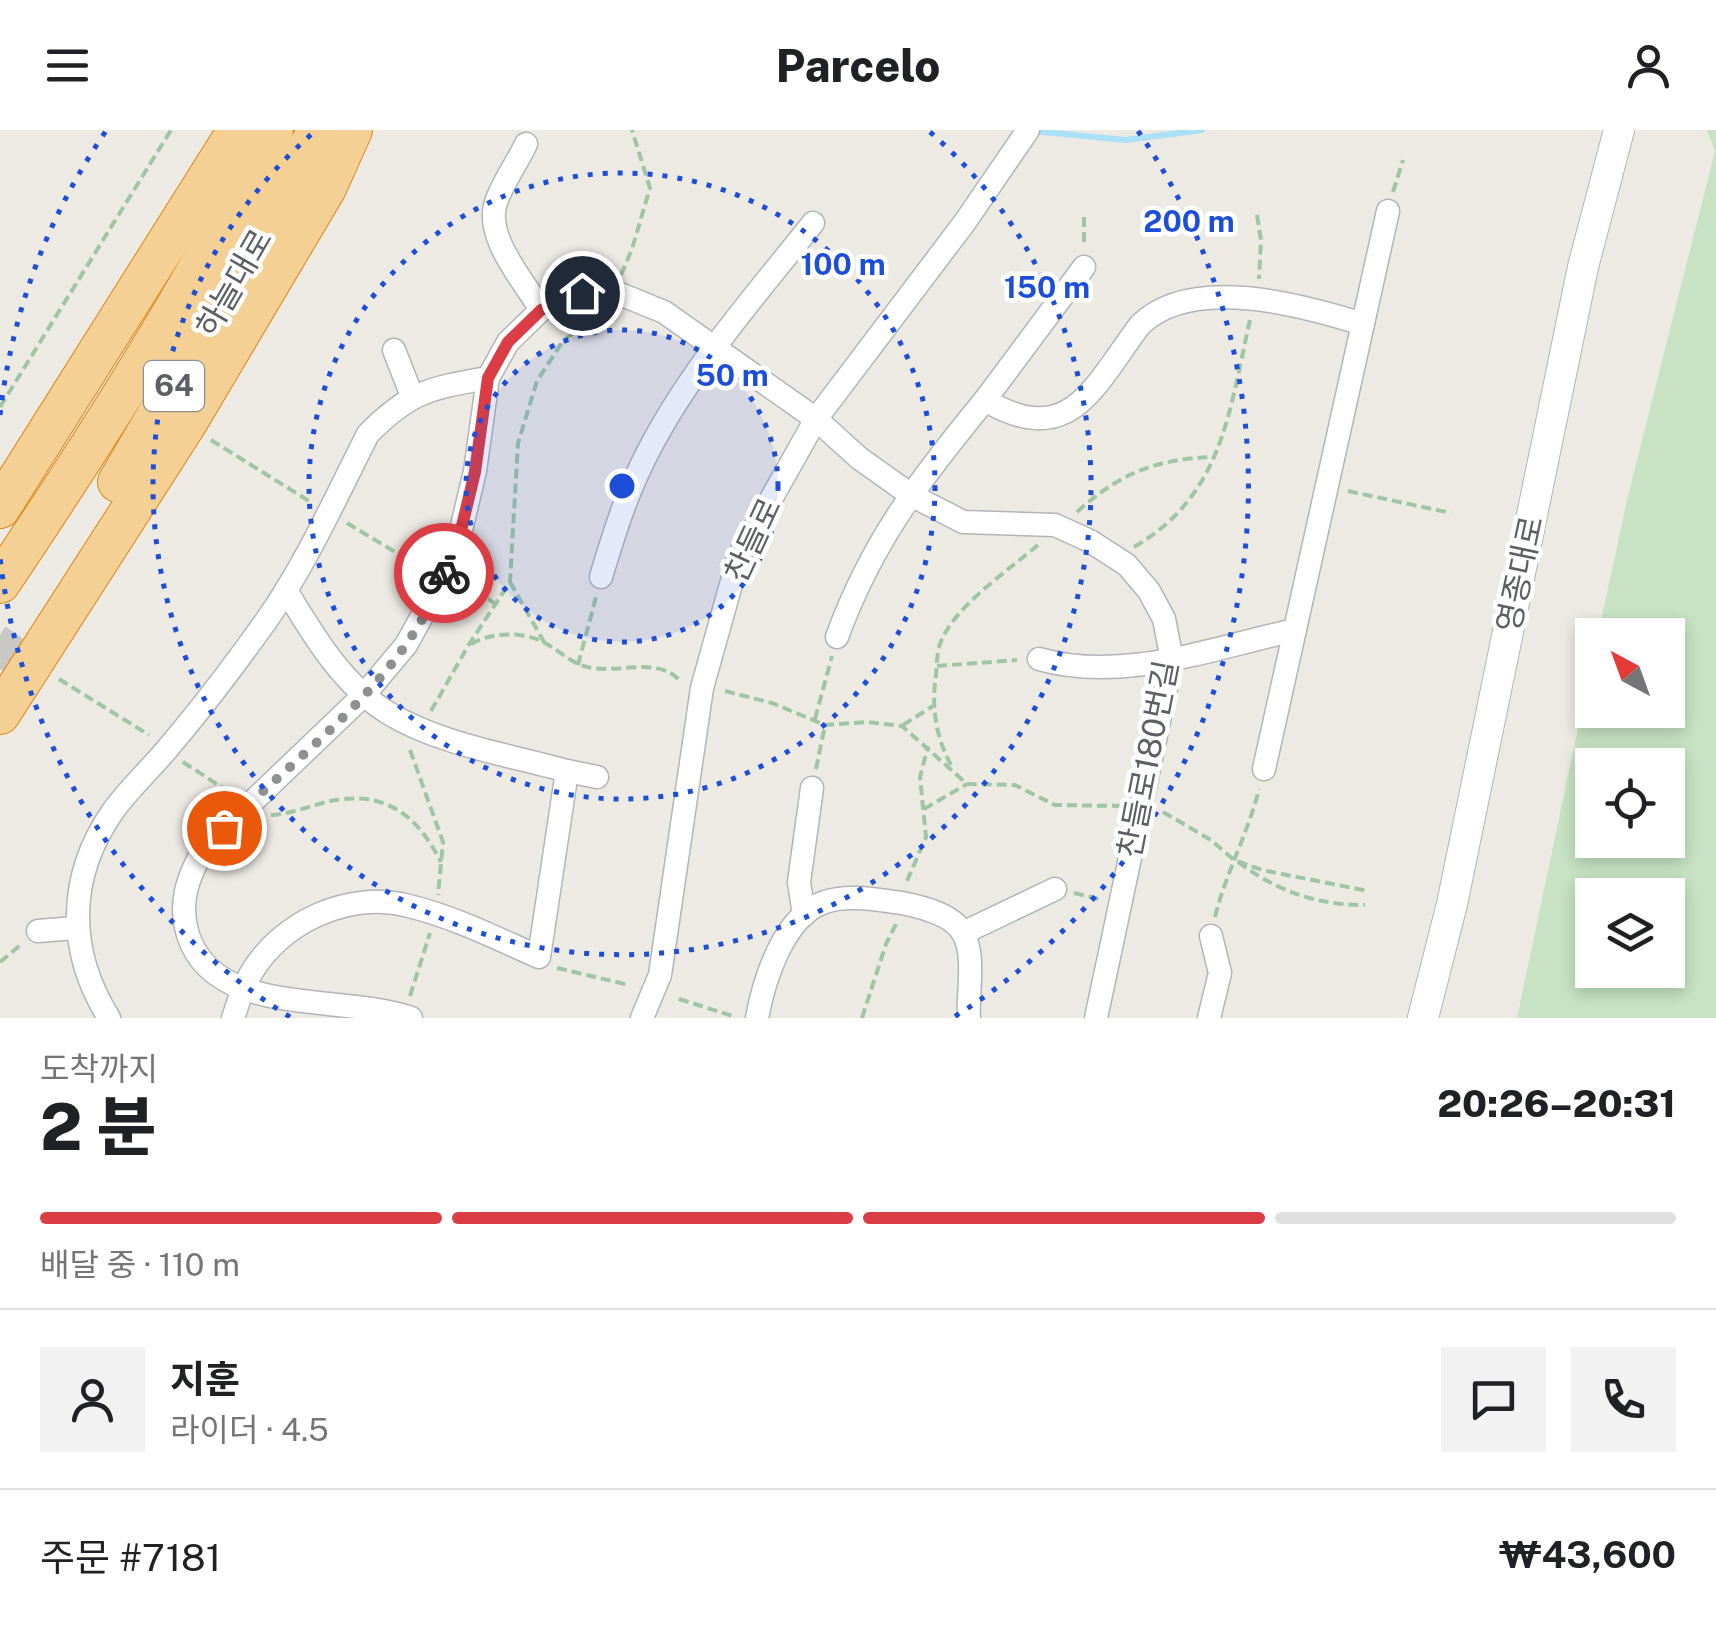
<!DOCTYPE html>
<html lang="ko">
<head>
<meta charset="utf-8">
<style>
	body { margin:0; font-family:"Public Sans","Noto Sans KR",sans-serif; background:#f2f2f2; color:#202124; height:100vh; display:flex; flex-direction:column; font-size:38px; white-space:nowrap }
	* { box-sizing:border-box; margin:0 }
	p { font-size:32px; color:#757577 }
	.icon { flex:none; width:55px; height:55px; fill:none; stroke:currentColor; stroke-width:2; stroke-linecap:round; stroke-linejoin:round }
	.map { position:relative; height:888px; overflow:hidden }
	.details { display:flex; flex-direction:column; background:#fff; flex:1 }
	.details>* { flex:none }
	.needle { width:65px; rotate:319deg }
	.controls { position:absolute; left:1575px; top:488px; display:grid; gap:20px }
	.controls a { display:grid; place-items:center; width:110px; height:110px; border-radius:0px; background:#fff; box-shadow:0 5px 15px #0003; font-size:50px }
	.pin { position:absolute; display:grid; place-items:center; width:85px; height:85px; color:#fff; margin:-42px; border:5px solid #fff; border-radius:50%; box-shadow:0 2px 10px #0007 }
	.courier { position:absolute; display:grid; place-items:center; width:100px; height:100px; margin:-50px; border:8px solid #db3d45; border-radius:50%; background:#fff; color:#222; box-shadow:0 2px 12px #0007 }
	.summary em { font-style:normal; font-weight:800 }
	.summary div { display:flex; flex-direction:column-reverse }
	.summary { display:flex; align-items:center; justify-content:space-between; height:170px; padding:0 40px }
	h1 { font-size:65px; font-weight:800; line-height:75px }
	.bar { display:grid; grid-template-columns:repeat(4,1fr); gap:15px 10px; align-content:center; height:120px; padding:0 40px }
	.bar i { height:12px; border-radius:8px; background:#e0e0e0 }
	.bar .active { background:#db3d45 }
	.bar p { grid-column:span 4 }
	.line { display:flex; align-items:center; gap:25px; padding:0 40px; border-top:2px solid #e0e0e0 }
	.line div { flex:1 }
	.round { display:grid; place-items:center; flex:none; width:105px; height:105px; border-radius:0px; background:#f2f2f2 }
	header { display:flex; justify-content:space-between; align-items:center; height:130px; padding:0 40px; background:#fff; font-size:45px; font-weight:800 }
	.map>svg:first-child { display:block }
</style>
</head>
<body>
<header><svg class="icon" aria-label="menu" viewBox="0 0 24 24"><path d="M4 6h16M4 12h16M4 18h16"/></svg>Parcelo<svg class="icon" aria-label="person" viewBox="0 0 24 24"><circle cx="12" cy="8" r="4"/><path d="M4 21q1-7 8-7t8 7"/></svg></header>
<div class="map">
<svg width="1716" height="888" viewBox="0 0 1716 888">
	<rect width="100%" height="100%" fill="#edeae4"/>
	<!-- green -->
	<path fill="#c7e3c3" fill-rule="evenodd" d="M1707,0H1716V888H1517L1592,531V580H1668V505H1598L1628,366L1715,21ZM1592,635H1668V710H1592ZM1592,765H1668V840H1592Z"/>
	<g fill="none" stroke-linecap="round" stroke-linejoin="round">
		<!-- stream -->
		<polyline stroke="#aae0f8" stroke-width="6" points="1033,1 1126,10 1202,0"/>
		<!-- highway-tunnel -->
		<polyline stroke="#c9c8c4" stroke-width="40" stroke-dasharray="40 20" stroke-linecap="butt" points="0,539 22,508"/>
		<defs>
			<g id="street">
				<path d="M526,14C517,33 503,52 496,72C484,107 524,151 541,180"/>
				<polyline points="394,220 412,266"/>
				<polyline points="985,270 1084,137"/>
				<path d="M601,447C614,403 628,359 650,318C693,236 756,165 813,93"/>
				<path d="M837,507C872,411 921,348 985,270C1070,321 1094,256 1140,195C1191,144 1302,175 1363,194"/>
				<path d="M1039,529C1123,553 1212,518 1295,500"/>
				<polyline points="1264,639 1388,81"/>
				<polyline points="567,641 597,647"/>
				<polyline points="804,785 799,752 812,658"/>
				<polyline points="38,801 75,798"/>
				<polyline points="963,803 1055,759"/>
				<path d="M109,888C67,821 67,747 113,681C130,657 154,636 173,612C206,573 236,533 266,491C306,434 336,367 368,304C410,261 431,258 488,248"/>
				<path d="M233,888C238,874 242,858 250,845C280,792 349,760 409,776C454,787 496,808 539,827L567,641C510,625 442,615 390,584C343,556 313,505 286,460"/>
				<path d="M411,888C338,863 215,888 188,805C178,772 188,747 204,718L364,565L406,515L442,450L462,396L475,341L488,248L508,212L541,180L583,163L620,164L664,182L816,289L859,328L911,365L963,392L1055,395L1090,411L1127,435L1149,461L1164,489L1172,530L1096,888"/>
				<polyline points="642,888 660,845 702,558 739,426 816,289 965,92 1028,0"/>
				<path d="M757,888C764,850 784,785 825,772C848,764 878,770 902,773C922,777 952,784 963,803C976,826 967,863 969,888"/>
				<polyline points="1209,888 1220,843 1211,806"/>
			</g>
			<polyline id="secondary" points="1423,888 1452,774 1583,137 1619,0"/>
			<g id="highway">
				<polyline points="118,352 258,113 318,0"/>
				<polyline points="0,378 238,0"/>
				<path d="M0,453C98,307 194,157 273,0"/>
				<polyline points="0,584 186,294 326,58 352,0"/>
			</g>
		</defs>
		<!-- street casing -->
		<use href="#street" stroke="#b2b5b8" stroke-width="25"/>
		<!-- secondary casing -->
		<use href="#secondary" stroke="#b1b4b8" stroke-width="32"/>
		<!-- highway casing -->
		<use href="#highway" stroke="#df8513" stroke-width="42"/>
		<!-- path -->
		<g stroke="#9ec6a4" stroke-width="4" stroke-dasharray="10 5" stroke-linecap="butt">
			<polyline points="1393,62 1403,30"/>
			<polyline points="1257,85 1261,110 1259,149"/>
			<polyline points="1084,87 1084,117"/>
			<polyline points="621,145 632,119 650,58 632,0"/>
			<polyline points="0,277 171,0"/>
			<polyline points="211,310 309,371"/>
			<polyline points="1348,361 1451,383"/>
			<path d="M1077,382C1120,343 1156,329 1213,327"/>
			<polyline points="347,393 425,440"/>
			<path d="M1134,417C1223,365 1229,282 1250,190"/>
			<polyline points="510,452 544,512"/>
			<polyline points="461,458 480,462 495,474"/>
			<path d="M471,514C492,502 524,501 545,513C562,522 572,535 592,538C621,543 660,526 681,552"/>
			<polyline points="578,535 596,467"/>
			<polyline points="937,536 1017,530"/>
			<polyline points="59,549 149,605"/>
			<polyline points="725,561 772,573 825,595 867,592 902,596 967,654 1015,655 1055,675 1122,676"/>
			<polyline points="431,581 468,516 510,452 518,313 537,251 563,211 597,186"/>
			<polyline points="815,589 832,526"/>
			<polyline points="903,595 933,576"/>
			<polyline points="410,620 443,712 438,765"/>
			<polyline points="183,632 229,662"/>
			<path d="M951,635C937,609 932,582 935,553C937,541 936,526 940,514C953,477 1009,440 1038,415"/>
			<polyline points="816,639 825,595"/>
			<polyline points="924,679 967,654"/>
			<polyline points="1163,682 1211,710 1234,730 1262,740 1368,761"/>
			<path d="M271,685C289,684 308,677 326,672C383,659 416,683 441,732"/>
			<path d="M1238,732C1277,761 1316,775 1365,775"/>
			<polyline points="907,751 926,707 920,647 928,616"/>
			<polyline points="1074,763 1099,769"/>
			<path d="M1215,787C1226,742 1248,704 1259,659"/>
			<polyline points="0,832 23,813"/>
			<polyline points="557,838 629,855"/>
			<polyline points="410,866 430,803"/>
			<polyline points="679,869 736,887"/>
			<polyline points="862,888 886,814 896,794"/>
		</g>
		<!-- street -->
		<use href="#street" stroke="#fff" stroke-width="22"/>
		<!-- secondary -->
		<use href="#secondary" stroke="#fff" stroke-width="30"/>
		<!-- highway -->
		<use href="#highway" stroke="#f4d095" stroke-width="40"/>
	</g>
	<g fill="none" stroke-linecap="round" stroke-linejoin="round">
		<!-- done -->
		<path stroke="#8f9091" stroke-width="10" stroke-dasharray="0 18" d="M224,698C302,621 405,550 444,443"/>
		<!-- route -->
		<polyline stroke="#db3d45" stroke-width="12" points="444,443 462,396 475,342 488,248 508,212 541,180 582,163"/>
	</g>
	<!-- distance rings -->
	<circle cx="622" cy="356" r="156" fill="#1d4ed8" fill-opacity=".12"/>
	<g fill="none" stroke="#1d4ed8" stroke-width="5" stroke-dasharray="5 10">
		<circle cx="622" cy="356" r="156"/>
		<circle cx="622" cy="356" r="313"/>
		<path d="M930 2A469 469 0 1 1 314 2"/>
		<path d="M290 887A626 626 0 0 1 0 427M0 285A626 626 0 0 1 106 1M1138 1A626 626 0 0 1 954 887"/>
	</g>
	<g text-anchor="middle" stroke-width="9" stroke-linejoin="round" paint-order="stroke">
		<!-- shield labels -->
		<rect fill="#fff" stroke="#8d9092" stroke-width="2.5" x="144" y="231" width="60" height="50" rx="8"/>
		<g font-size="30" font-weight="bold" fill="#5c6064">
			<text x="174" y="266">64</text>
		</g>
		<!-- street labels -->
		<g font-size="32" fill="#5c6064" stroke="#fff">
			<text transform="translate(234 153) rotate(-60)" y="11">하늘대로</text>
			<text transform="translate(753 410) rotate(-65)" y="11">찬들로</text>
			<text transform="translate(1520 444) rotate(-78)" y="11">영종대로</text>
			<text transform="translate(1148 629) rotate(-79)" y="11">찬들로180번길</text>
		</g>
	</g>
	<circle cx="622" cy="356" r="15" fill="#1d4ed8" stroke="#fff" stroke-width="5"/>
	<g font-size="30" text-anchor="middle" font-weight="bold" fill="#1d4ed8" stroke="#fff" stroke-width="9" stroke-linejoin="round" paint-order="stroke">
		<text x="1189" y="102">200 m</text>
		<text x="843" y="145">100 m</text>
		<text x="1047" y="168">150 m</text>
		<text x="732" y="256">50 m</text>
	</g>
</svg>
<div class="controls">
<a><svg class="needle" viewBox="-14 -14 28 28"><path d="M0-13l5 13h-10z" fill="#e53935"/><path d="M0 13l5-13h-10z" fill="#757577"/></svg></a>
<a><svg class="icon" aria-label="locate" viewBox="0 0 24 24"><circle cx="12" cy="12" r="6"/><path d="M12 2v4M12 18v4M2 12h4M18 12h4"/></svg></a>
<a><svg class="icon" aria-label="layers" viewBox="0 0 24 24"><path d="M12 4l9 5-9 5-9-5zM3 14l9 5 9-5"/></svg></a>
</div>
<div class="pin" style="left:224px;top:698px;background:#ea580c"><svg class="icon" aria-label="bag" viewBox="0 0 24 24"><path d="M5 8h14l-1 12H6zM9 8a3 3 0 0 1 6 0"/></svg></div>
<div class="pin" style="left:582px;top:163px;background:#1f2937"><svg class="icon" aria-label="home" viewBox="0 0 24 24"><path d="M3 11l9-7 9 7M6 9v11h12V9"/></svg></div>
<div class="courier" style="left:444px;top:443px"><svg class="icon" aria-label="bike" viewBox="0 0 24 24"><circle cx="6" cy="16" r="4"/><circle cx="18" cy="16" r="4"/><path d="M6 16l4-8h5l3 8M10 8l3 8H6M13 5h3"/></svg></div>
</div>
<section class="details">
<div class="summary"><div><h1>2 분</h1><p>도착까지</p></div><em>20:26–20:31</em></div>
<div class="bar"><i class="active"></i><i class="active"></i><i class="active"></i><i></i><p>배달 중 · 110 m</p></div>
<div class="line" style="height:180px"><a class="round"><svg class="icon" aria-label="person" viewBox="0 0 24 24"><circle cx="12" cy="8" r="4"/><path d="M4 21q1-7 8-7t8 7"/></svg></a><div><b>지훈</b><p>라이더 · 4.5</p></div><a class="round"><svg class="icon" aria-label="chat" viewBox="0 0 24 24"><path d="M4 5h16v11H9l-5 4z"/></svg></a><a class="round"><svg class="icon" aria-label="phone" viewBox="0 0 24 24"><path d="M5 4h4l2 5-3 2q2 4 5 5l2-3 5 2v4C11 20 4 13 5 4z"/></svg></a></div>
<div class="line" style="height:130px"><div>주문 #7181</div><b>₩43,600</b></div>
</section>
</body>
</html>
